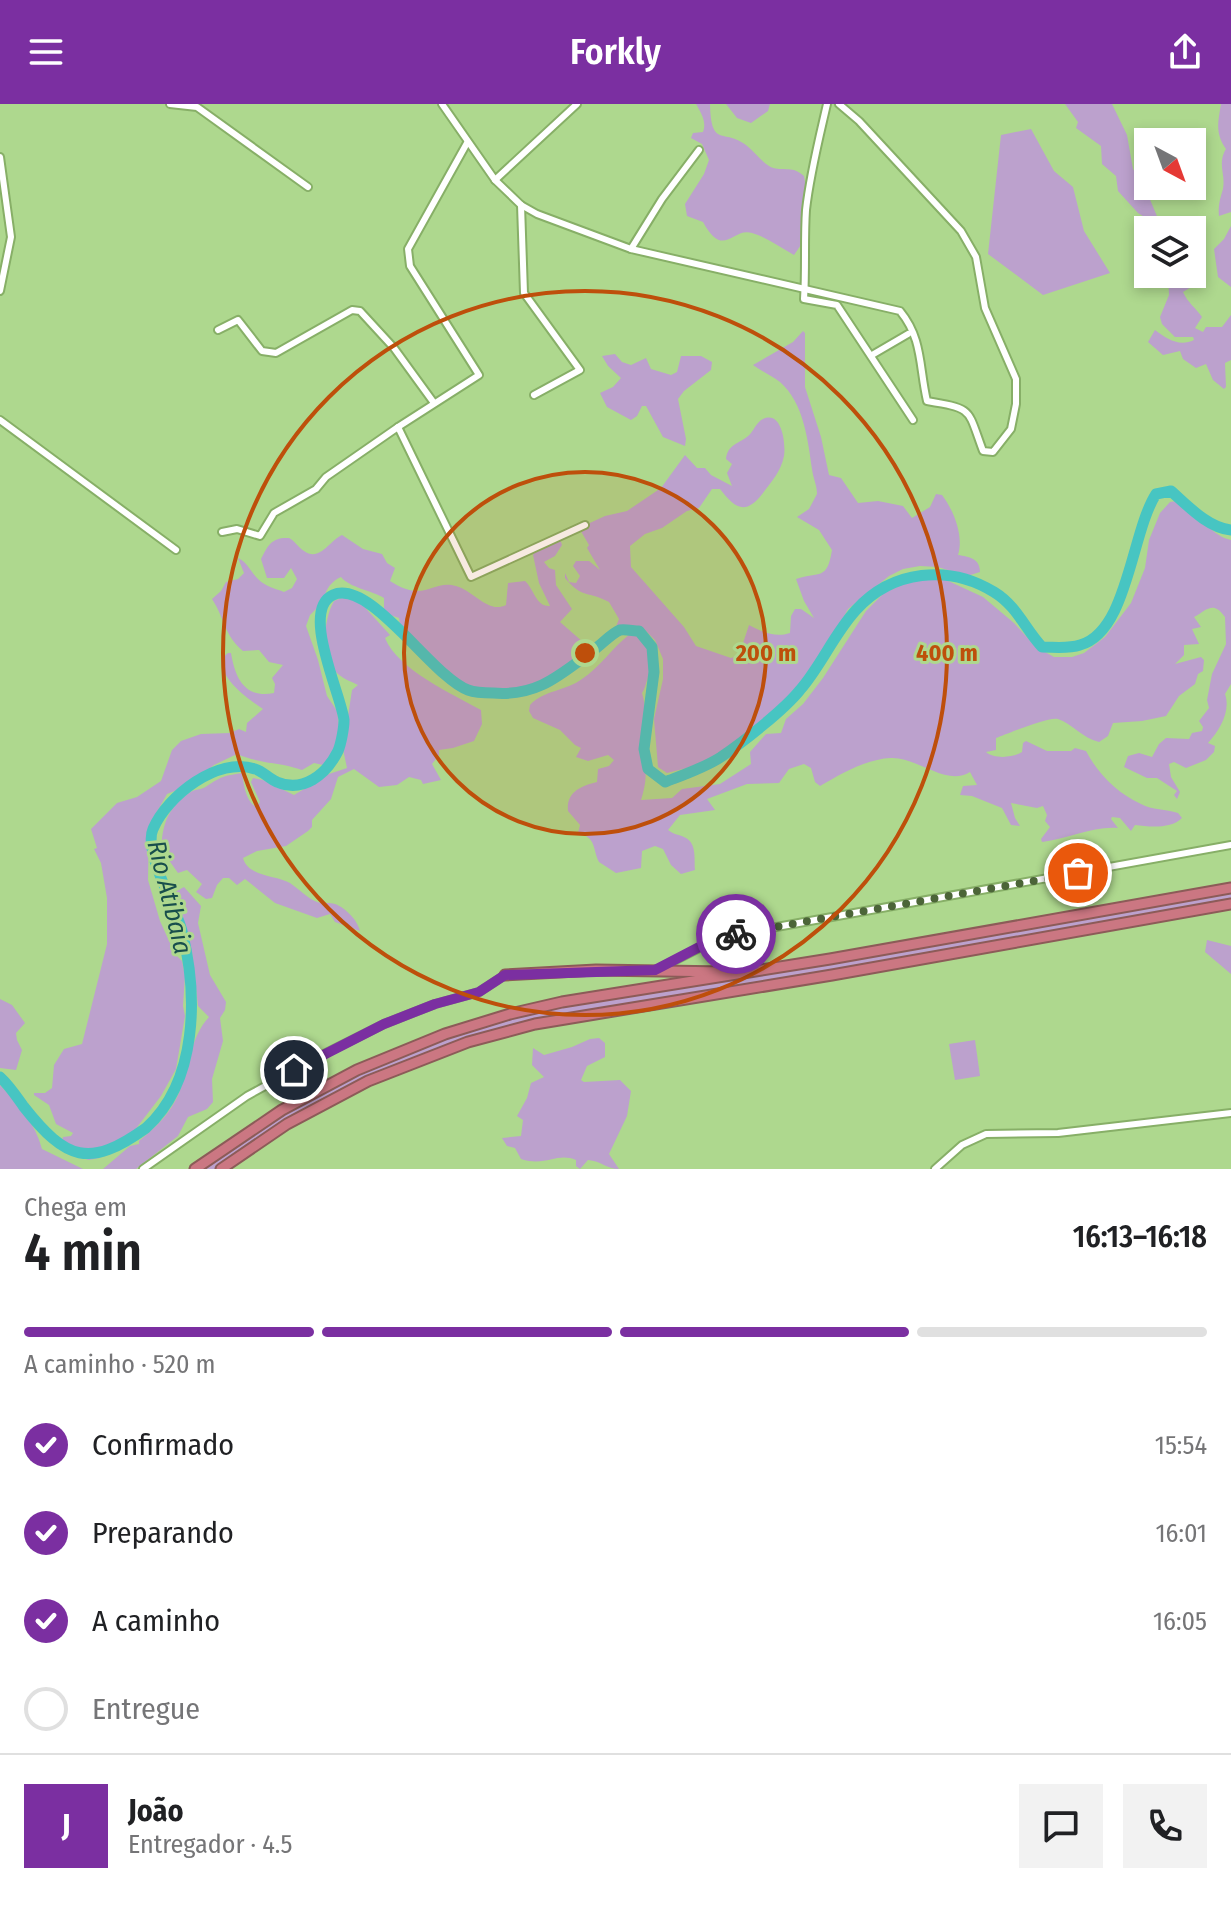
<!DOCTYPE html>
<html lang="pt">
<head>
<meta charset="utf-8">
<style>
	body { margin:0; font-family:"Fira Sans Condensed",sans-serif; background:#f2f2f2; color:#202124; height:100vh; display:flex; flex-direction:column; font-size:30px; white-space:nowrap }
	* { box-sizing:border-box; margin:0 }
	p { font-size:26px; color:#757577 }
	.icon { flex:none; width:44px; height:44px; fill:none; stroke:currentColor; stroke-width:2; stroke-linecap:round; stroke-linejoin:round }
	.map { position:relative; height:1065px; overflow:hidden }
	.details { display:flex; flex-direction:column; background:#fff; flex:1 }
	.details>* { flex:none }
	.needle { width:52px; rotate:139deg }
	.tools { position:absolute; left:1134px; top:24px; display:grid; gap:16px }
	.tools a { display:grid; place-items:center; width:72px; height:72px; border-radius:0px; background:#fff; box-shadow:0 4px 12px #0003; font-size:40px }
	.pin { position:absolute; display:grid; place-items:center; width:68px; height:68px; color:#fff; margin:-34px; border:4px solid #fff; border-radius:50%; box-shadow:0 2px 8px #0007 }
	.courier { position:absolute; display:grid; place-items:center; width:80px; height:80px; margin:-40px; border:6px solid #7b2fa1; border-radius:50%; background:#fff; color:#222; box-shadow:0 2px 10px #0007 }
	.headline em { font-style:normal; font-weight:600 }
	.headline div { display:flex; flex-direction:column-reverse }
	.headline { display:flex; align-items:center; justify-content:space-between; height:136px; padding:0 24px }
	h1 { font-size:52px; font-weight:600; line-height:60px }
	.bar { display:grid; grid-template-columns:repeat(4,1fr); gap:12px 8px; align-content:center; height:96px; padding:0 24px }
	.bar i { height:10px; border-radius:6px; background:#e0e0e0 }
	.bar .selected { background:#7b2fa1 }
	.bar p { grid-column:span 4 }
	.line { display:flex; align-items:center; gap:20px; padding:0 24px; border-top:2px solid #e0e0e0 }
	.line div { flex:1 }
	.round { display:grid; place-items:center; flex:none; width:84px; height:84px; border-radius:0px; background:#f2f2f2 }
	ol { padding:0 24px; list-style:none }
	li { display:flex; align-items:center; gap:24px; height:88px }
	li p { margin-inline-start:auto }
	li .icon { padding:8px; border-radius:50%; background:#7b2fa1; color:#fff; stroke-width:4 }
	li:last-child { color:#757577 }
	li i { width:44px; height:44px; border:4px solid #e0e0e0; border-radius:50% }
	header { display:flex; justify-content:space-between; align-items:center; height:104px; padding:0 24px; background:#7b2fa1; color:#fff; font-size:36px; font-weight:600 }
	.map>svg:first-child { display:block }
</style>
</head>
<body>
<header><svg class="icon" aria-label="menu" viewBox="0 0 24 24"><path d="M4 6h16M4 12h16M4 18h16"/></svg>Forkly<svg class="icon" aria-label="share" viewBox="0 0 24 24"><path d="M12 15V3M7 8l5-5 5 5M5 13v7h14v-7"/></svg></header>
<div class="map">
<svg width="1231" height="1065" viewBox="0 0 1231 1065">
	<rect width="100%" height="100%" fill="#aed88e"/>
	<!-- green -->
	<g fill="#bca1cd">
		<path d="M696,0H710C711,45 724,24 746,41C754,47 761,57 769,62C781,69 791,60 804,72L806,84L803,138L794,151C781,144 766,133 752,129C732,123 724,156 703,118L687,112L685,100L704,70L709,56L702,40L691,34L693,29L703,28C707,18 701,9 696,0Z"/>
		<polygon points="726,0 770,0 768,7 751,19 737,14"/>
		<polygon points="1065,0 1112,0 1127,31 1133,65 1146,86 1159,117 1146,114 1138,109 1118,87 1116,72 1102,60 1101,42 1076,24 1078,18"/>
		<path d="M1221,0H1231V108L1219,112C1218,101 1220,95 1223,85C1226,71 1217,59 1226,45C1215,29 1218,18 1221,0Z"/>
		<polygon points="1031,25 1054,67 1073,83 1084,127 1110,169 1043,191 988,150 1001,31"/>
		<polygon points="1231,122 1231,183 1218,173 1214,145 1224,135"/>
		<path d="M1193,147L1201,153L1206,174L1183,188C1188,199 1195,203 1202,213L1195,224L1203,228L1206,223H1222L1231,211V256L1225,259L1226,283L1224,285L1213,276L1206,260L1196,264L1183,255L1180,247L1163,251L1148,238L1155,226C1167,235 1179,243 1194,236L1193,233H1175L1162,220L1160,213L1169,191L1168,170H1192Z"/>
		<path d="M803,227L805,229V283L821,333L829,371L841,374L858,399L878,397L903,402L912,414L930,403L936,390L942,391C954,407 964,432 958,451C969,453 980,454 980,468L967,472L938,463L920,462L903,465L889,472L848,505L816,564L778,609L721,656L705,664L691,663L667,669L658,663L654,615L663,575V555L655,536L645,526L629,523L614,528L619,515L609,498C589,487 582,495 565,474V469L569,478L576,479L580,472L573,462L576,457H589L600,466L587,444L589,441L579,424L605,412L627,407L661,384L685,351L697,364H705L711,371L732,382L727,369L732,360L726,355C728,338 742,340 751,329C754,325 758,317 763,315C782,306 786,340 784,352C781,367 772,377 763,389C745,413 734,403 720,385H712L699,404L687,407L662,424L645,430L630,442L631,463L684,523L696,542L731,554L739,551L749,521C762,528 775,534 790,529L791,512L795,505H801L814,514L804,497L796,475C820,467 827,477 832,446L819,426L797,413L809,405L817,390C817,381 813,374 812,365C808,337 804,299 780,278C772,272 761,267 753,261L793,238Z"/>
		<polygon points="615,250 622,258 631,261 646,254 651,265 671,271 677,268 681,252 701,252 712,258 711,266 684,287 678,295 686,335 685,342 663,333 646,302 642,302 637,312 631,316 607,303 600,289 613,283 621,274 608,262 602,252"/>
		<path d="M1177,397C1199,404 1207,431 1231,436V580L1225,590C1231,607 1220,626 1208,639L1215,642L1214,648L1206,656L1186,664L1174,658L1169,660L1171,673L1180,688L1177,695L1174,691L1177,687L1157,674H1147L1124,663L1128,652L1139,649L1152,653L1159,640L1166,634L1189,635L1192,629L1202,627L1203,623L1199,617L1209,604L1207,596L1212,570L1226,540L1225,513C1213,496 1207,506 1194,513L1201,523L1192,525L1199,540L1184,541V551L1175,560L1201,553L1204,556L1203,567L1198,570L1195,580L1179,592L1166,612L1142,617L1113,619L1108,632L1099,638C1082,634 1073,620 1058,615C1050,612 1006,630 996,634V646L986,648C994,655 1013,654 1022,648L1023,639L1026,637L1047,647H1071L1075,644L1086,647C1098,670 1117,689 1141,700C1152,706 1166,705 1178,709L1182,714C1171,725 1150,723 1135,721L1131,727L1120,714L1112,713L1111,715L1118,724C1093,722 1068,735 1042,738L1041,735L1050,723L1045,717L1047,711L1043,702L1037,704L1011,699L1015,714L1020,722L1011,721L1002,704L972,692L960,691L963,682L977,681L970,668C946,683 918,653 891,654C866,655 841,670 820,682L815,678L811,664L804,660L789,665L779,679L747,680L707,695L715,706L680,711L668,726C674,731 679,730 686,734C697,740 694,756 695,766L681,770L671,761L663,745L655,742L642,747L641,764L616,769L599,758C592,744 597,734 578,729L580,721L568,707C566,688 581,682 597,678L598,665L609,662L614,656L608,651L588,657L576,653L581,644L575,641L560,626L533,614L529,607L530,601C544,586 566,587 582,575C600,563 613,543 630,530C646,532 651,546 653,560C648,569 646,584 642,589C648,608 643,625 641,645C640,652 644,658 645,664C647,675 644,686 641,696L672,694L682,685L720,680L751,660L750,648L766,630L781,629L786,615L803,600L823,574L866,507L884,489L905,479L928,474L944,475L983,493L1014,519L1036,543L1054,553H1072L1084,549L1105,533L1131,499L1145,464L1149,436L1160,409L1170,398Z"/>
		<path d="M342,431L363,445L382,450L387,459L395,464L390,477C425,500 432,475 456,482C474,487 488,510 506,501L508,479L525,477C534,485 536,503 550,502L539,479L533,451L535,447L560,435L562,441L555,452L544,458L549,464L555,466L556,481L572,505L560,518L583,538C578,554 556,573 540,578C526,583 513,589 499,592C465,599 426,554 402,534L399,514L384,509V494C371,486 350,484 341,473C332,477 324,486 325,496L310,511L306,522L318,556L327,592L337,607L339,621L336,640L329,656L323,661L314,659L302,666C280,658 260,660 237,650L214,661L187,682L167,690L149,722L148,776L160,817L175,850L182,857L185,872L183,902L185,912L176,965L161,992L128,1035L111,1048L99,1054L89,1056L78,1053L68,1047L62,1037L63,1033L71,1032L73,1029L56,1020L49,1001L34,991V989H45L52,984L54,961L64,945L82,940L107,840V794L101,759L94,745L97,744L91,725L117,699L137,693L161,677L172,646L181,637L201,630L230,629L239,625L246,628L247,619L263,605C247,594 221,576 221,555L228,549H231C235,573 244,595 274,589L275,580L272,574L283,561L269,558L259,546L243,547C224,531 225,515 212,495L221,487L226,478L238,475L244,469L238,454C248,459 250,467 258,475C266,483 274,484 284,488L292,484L297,475L291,464L284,474H267L261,455C268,441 272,433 289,434C295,437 298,443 304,447C320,458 329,437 342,431Z"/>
		<path d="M344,493L360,498L390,531L385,534C398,566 453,590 481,606L482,620L474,637L453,644L439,646V651L432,660L441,676L423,680L421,676L409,673L397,681L379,683L354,665L338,673L331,695L312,716V723L308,727L286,742L257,747L243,754C248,773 276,771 290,779C299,785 307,794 317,798C322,800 330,798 335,800C346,804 358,817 360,827L335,818L330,810L317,814L275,799L245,775L237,781L229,774H223L217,781L212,794L206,795L196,788L202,780L187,766L178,769L166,752L162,757C160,729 164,706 189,689C194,685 202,686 207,682C222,672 224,672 242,669C244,680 245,696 256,703L260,698L251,678L253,674L263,676L294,691L329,670L347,664L343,645L352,586L358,581C350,577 341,574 335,567C320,551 324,514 334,497Z"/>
		<path d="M184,783L201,802L198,819L210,871L226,898L225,906L220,914L223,937L212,975L213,998L207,1005L188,1013L178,1032L136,1065H103L130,1042L139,1040V1037C156,1023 170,1010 179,989C189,965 190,933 209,913L198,902L192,848L175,806L178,803L175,788Z"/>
		<path d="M1231,788V796L631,901C482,914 334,975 215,1065H201C246,1035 289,1004 337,980C425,934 531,902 630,893Z"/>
		<polygon points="1207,836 1231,842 1231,870 1205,848"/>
		<polygon points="0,895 12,901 25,919 16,929 17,936 22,946 16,966 0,964"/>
		<path d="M599,934L605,939V953L587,962L581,976L584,978L620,976L631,987L627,1012L609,1050L619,1065C607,1065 601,1057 588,1056L580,1065L576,1062V1056C557,1048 546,1063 521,1055L515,1044L507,1042L502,1034L521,1032L523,1016L517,1012L527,994L531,979L544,973L532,961L533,944L544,951L572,943L590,935Z"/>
		<polygon points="975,936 980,972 955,976 949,940"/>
		<path d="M0,981C19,1001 35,1019 42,1045L83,1065H0Z"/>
	</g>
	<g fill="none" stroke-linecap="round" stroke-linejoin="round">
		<!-- river -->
		<path stroke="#47c5c2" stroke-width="11" d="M0,973C9,981 17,993 24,1003C66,1056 89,1065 146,1024C198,977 198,891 182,827C176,803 143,747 153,725C167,692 218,652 255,665C263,667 269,675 277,678C303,689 326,671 338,647C341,640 344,624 344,616C341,590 300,506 333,491C370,474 432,573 468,586C476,589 485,589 493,589C538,593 561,570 595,545C602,540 612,529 620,526C625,525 634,527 639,527L652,543L654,568L644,645L648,665L665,678C683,671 704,664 721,653C743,638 784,606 800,586C821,562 834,530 856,506C892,466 949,460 994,488C1017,502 1025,525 1042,543C1055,543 1068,545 1080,541C1128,528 1131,429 1156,390L1171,387C1187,401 1208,424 1231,426"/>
		<defs>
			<g id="minor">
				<polyline points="170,0 197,3 308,83"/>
				<path d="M442,0L495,76L521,101L537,110L631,145L900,207C923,235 919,263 927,297C974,305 967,304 983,347L993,348L1011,325L1016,300V275L985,204L976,153L961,127L859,17L839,0"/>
				<path d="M827,0C819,35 810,70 806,106C804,135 806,165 804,195L837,201L913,316"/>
				<polyline points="0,53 11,133 0,187"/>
				<polyline points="495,76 577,0"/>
				<polyline points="521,101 524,189 580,266 534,291"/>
				<polyline points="631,145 662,95 699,46"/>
				<polyline points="218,226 238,216 262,247 276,249 352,206 360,207 394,244 434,299"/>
				<polyline points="872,251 908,230"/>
				<polyline points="0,316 176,446"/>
				<polyline points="398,323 471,473 585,421"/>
				<polyline points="222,428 237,425 260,432 274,409 316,385 326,373 398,323 479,271 410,162 408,145 467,39"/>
				<path d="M721,833C714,847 718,857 728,868"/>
				<polyline points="658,865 721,833 1231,741"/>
				<polyline points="143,1065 247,992 318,953 384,920 435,900 479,888 505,871"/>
				<polyline points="935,1065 962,1041 986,1030 1058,1029 1231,1009"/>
			</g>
			<g id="highway">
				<polyline points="505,871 596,866 727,868"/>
				<polyline points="195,1065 282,1006 357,966 445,930 510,910 562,898 830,855 1231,784"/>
				<polyline points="221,1065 287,1020 368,977 468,938 535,920 832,871 1231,800"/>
			</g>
		</defs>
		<!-- minor casing -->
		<use href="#minor" stroke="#87af67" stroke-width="10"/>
		<!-- highway casing -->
		<use href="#highway" stroke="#8c5b58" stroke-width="13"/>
		<!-- minor -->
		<use href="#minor" stroke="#fff" stroke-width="6"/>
		<!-- highway -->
		<use href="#highway" stroke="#cb7782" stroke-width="9"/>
	</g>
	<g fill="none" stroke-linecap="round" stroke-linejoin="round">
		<!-- done -->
		<polyline stroke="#4c6538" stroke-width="8" stroke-dasharray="0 14.4" points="736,830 1078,769"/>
		<!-- route -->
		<polyline stroke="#7b2fa1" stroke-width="10" points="294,966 384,920 435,900 479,888 505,871 655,866 705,840 721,833 736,830"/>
	</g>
	<!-- distance rings -->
	<circle cx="585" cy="549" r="181" fill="#be4f0b" fill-opacity=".12"/>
	<g fill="none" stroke="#be4f0b" stroke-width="4">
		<circle cx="585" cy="549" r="181"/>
		<circle cx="585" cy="549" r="362"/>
	</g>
	<g text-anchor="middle" stroke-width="6" stroke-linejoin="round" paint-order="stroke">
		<!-- water labels -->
		<g font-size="26" font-style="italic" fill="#184e4c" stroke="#aed88e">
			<text transform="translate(170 793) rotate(76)" y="9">Rio Atibaia</text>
		</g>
	</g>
	<circle cx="585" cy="549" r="12" fill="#be4f0b" stroke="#aed88e" stroke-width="4"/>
	<g font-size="24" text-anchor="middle" font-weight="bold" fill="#be4f0b" stroke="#aed88e" stroke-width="6" stroke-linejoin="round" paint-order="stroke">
		<text x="766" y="557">200 m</text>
		<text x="947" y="557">400 m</text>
	</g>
</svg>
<div class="tools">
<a><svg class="needle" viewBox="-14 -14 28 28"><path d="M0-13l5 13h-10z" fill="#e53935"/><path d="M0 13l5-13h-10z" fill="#757577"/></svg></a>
<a><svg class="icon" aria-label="layers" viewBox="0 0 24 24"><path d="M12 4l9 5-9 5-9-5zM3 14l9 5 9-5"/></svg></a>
</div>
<div class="pin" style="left:1078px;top:769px;background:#ea580c"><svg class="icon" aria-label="bag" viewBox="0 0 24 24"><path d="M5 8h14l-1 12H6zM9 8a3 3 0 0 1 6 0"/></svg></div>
<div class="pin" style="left:294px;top:966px;background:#1f2937"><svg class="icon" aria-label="home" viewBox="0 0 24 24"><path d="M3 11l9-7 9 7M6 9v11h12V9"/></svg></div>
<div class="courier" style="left:736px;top:830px"><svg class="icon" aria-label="bike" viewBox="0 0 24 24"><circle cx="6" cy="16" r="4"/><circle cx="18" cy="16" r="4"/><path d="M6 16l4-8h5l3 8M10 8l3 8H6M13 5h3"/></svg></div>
</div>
<section class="details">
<div class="headline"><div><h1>4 min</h1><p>Chega em</p></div><em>16:13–16:18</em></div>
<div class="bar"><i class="selected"></i><i class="selected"></i><i class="selected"></i><i></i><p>A caminho · 520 m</p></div>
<ol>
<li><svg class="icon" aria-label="check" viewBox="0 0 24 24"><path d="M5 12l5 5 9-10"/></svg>Confirmado<p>15:54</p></li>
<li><svg class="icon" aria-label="check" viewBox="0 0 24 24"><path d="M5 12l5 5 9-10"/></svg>Preparando<p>16:01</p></li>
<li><svg class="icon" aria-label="check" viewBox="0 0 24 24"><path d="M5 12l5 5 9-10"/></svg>A caminho<p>16:05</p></li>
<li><i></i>Entregue</li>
</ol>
<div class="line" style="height:144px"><b class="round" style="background:#7b2fa1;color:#fff">J</b><div><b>João</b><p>Entregador · 4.5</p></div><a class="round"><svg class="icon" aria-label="chat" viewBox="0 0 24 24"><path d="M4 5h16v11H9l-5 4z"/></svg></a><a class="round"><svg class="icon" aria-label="phone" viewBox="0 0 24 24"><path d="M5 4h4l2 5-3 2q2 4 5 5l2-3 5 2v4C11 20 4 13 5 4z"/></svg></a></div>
</section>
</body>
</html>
